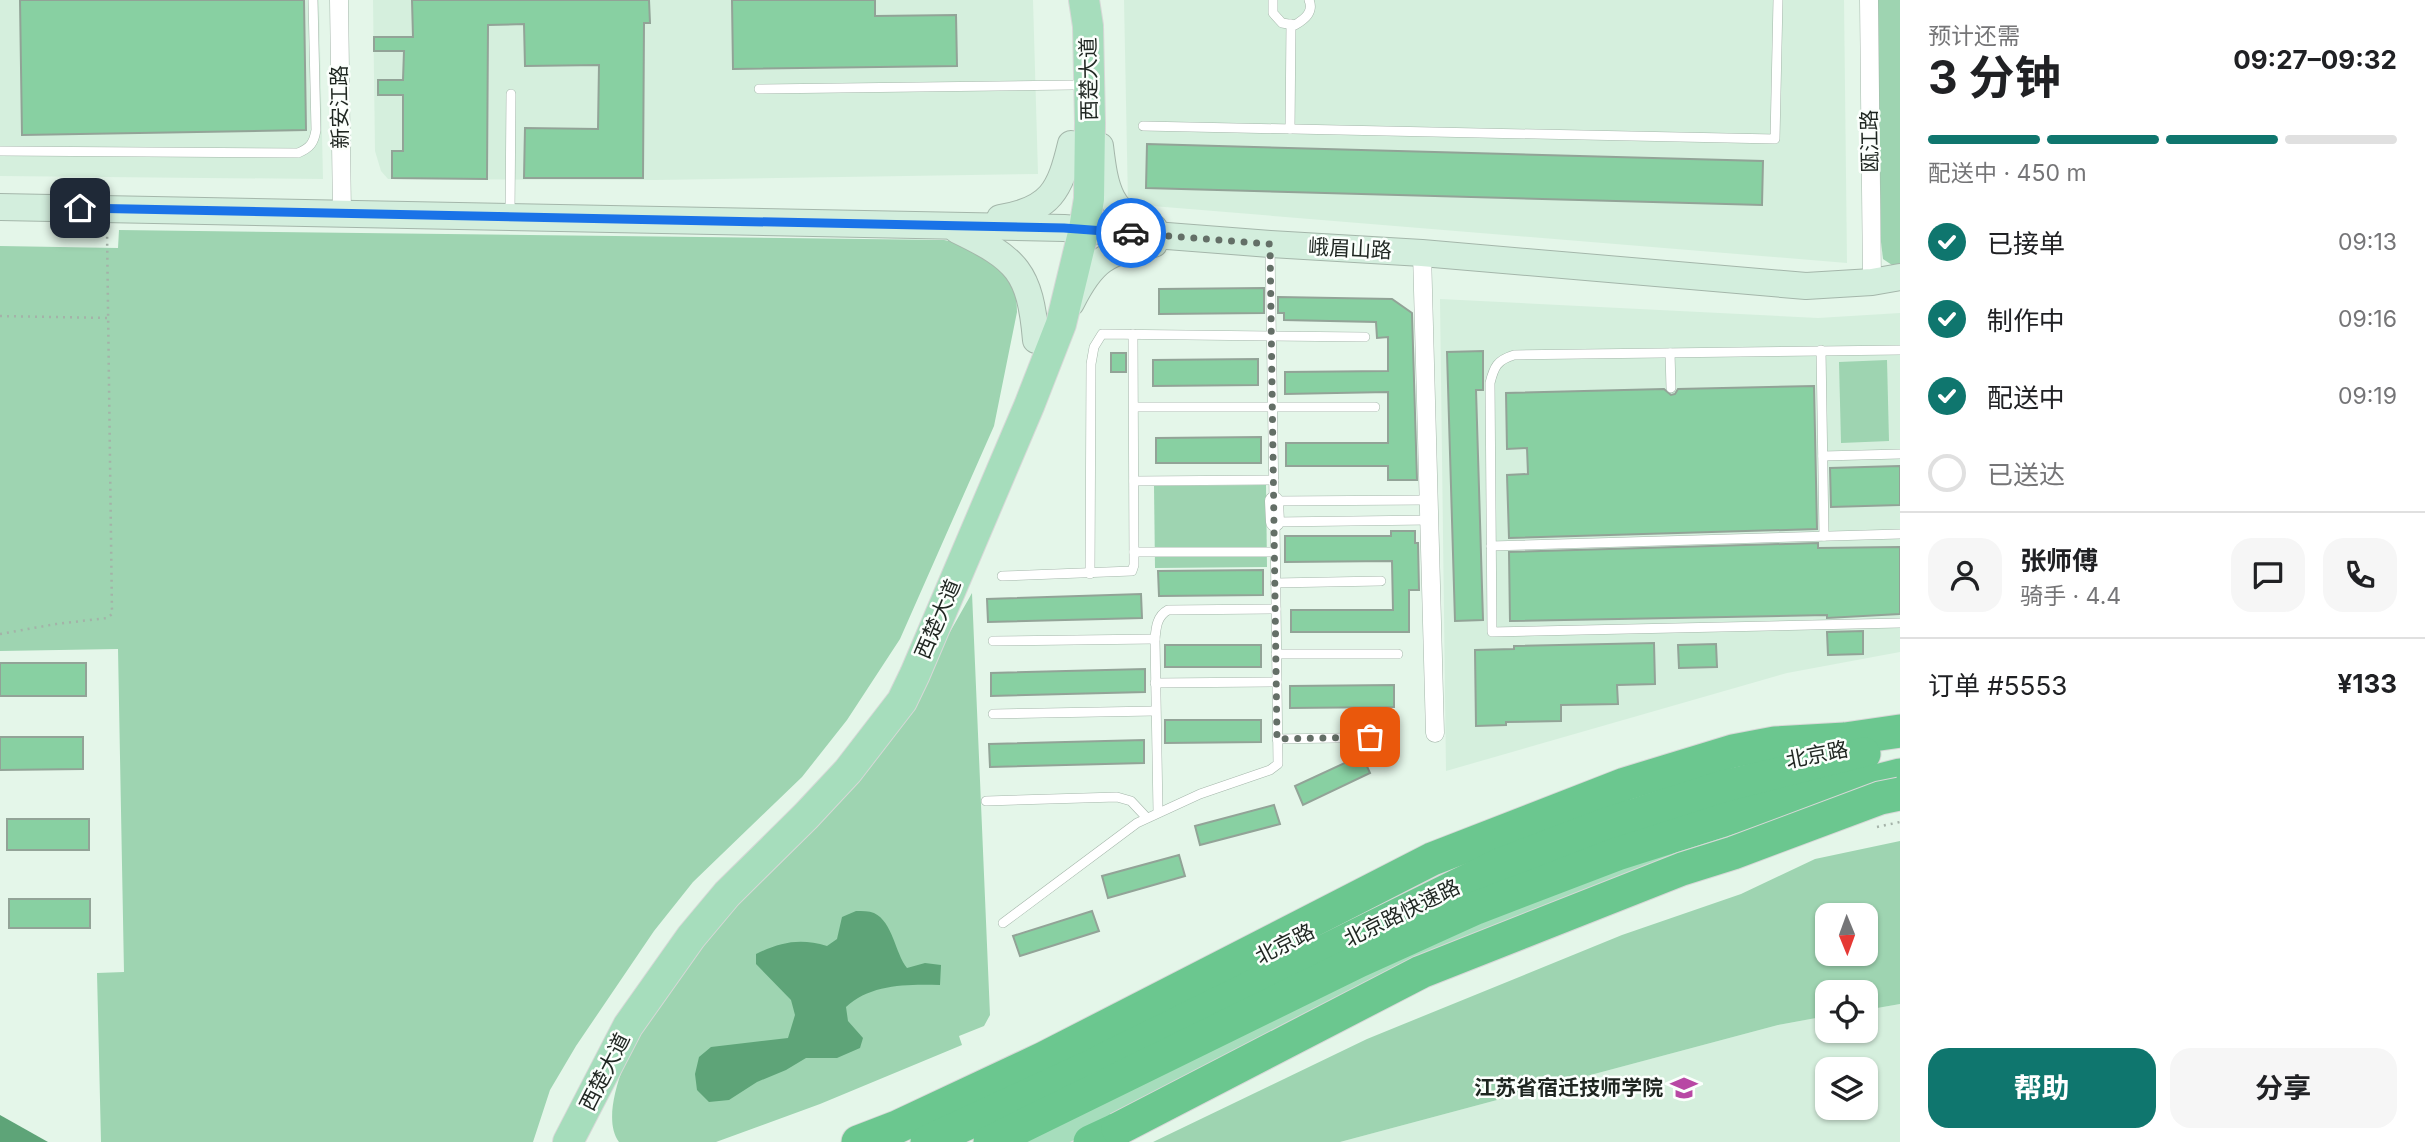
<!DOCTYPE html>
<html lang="zh">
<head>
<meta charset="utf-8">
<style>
	body { margin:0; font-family:Inter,"Noto Sans SC",sans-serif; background:#f6f6f6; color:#202124; height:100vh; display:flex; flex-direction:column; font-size:26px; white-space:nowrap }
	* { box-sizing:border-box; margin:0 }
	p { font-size:23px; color:#757577 }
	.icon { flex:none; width:38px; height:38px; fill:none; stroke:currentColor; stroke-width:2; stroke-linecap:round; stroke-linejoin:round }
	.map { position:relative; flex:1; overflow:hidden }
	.panel { display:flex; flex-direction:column; background:#fff; width:525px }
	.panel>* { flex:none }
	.needle { width:46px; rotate:179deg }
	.buttons { position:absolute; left:1815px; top:903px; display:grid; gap:14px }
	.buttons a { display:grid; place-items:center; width:63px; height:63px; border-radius:14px; background:#fff; box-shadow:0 2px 5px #0004; font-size:35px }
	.pin { position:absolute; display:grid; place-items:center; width:60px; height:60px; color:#fff; margin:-30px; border-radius:14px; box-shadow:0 4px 10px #0006 }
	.courier { position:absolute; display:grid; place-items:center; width:70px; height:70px; margin:-35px; border:5px solid #1a73e8; border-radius:50%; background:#fff; color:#222; box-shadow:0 2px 9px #0007 }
	.overview em { font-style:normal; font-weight:700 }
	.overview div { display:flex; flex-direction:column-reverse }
	.overview { display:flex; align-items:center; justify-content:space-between; height:119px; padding:0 28px }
	h1 { font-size:46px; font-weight:700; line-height:52px }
	.bar { display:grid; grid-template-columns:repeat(4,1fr); gap:10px 7px; align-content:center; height:84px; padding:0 28px }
	.bar i { height:9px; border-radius:5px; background:#e0e0e0 }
	.bar .selected { background:#0f766e }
	.bar p { grid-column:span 4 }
	.line { display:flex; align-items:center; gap:18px; padding:0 28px; border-top:2px solid #e0e0e0 }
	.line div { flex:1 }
	.round { display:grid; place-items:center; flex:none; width:74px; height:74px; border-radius:21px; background:#f6f6f6 }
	ol { padding:0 28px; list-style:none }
	li { display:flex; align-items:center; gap:21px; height:77px }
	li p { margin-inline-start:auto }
	li .icon { padding:7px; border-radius:50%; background:#0f766e; color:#fff; stroke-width:4 }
	li:last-child { color:#757577 }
	li i { width:38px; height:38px; border:4px solid #e0e0e0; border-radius:50% }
	.action { display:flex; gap:14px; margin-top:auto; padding:14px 28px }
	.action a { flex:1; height:80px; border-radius:21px; background:#0f766e; color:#fff; font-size:28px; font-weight:700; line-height:80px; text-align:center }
	.action a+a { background:#f6f6f6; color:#202124 }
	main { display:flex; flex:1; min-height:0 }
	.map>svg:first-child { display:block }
</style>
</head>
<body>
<main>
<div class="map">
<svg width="1900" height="1142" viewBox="0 0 1900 1142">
	<rect width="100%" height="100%" fill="#e4f6e9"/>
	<!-- built -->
	<g fill="#d5efdd" fill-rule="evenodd">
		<polygon points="0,0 319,0 323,179 0,176"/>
		<polygon points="373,0 1033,0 1038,174 655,180 388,179 381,171 375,151"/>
		<polygon points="1124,0 1844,0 1847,263 1128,204"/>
		<polygon points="1440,299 1818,318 1900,313 1900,652 1787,673 1446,771"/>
		<path d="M1900,1004V1142H1340L1778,1025L1827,1016V1031H1866V1010ZM1827,1069H1866V1108H1827Z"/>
	</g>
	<!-- green -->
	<g fill="#9ed4b1" fill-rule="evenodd">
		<polygon points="1877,0 1900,0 1900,264 1892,265 1883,259 1881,242"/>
		<polygon points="119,230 944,240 978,247 1000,266 1016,290 1017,312 994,426 900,639 847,720 802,777 693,882 654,931 576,1046 550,1090 533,1142 101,1142 97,973 124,972 118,649 0,651 0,246 118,248"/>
		<polygon points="1887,360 1889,441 1841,443 1839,362"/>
		<polygon points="1266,485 1267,567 1155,568 1154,486"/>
		<path d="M972,593L990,1015L984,1026L959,1036L962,1045L820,1104L716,1142H619C595,1110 640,1027 657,996L929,669Z"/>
		<path d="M1900,841V1004L1866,1010V992H1827V1016L1778,1025L1340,1142H1153L1367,1039L1622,935L1741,894L1815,859ZM1827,915H1866V954H1827Z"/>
	</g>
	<!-- water -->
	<g fill="#5ea478">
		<path d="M856,911C862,911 869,911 874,913C893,922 895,953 907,968L925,963L941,965L940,985C908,984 870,984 846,1007L848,1021L863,1038L860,1048L837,1058H806L786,1070L757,1082L729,1100L709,1102L697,1090L695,1074L699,1057L711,1047L788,1038L795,1015L791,1000L756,964V954C781,942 800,938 827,946L837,939L842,917Z"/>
		<polygon points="0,1115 48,1142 0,1142"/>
	</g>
	<!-- building -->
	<g fill="#88d0a2" stroke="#92a397" stroke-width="2">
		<polygon points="20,0 304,0 306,130 22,135"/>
		<polygon points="412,0 649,0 650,23 644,23 643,178 524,178 525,128 598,129 599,65 525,66 524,24 488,25 487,179 392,178 392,151 403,151 403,95 378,95 378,80 403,80 404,51 374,51 374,37 413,37"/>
		<polygon points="732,0 875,0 875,16 956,15 957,66 733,69"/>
		<polygon points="1147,144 1763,161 1762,205 1146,188"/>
		<polygon points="1264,288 1264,313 1159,314 1159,289"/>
		<polygon points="1278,297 1392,299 1412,313 1417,480 1388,480 1388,466 1286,466 1286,443 1388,443 1388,392 1285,394 1285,372 1388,371 1388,337 1377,338 1376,322 1284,320 1284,313 1278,313"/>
		<polygon points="1483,351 1483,390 1476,390 1483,620 1455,621 1447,352"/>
		<rect x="1111" y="353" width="15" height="19"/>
		<polygon points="1258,359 1258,385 1153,386 1153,360"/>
		<polygon points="1814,386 1817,529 1509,538 1507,475 1528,474 1527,448 1507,449 1506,393 1664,389 1671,395 1675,394 1678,389"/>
		<polygon points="1261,437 1261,463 1156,463 1156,438"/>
		<polygon points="1900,466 1900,505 1831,507 1830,468"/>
		<polygon points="1391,531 1415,531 1415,543 1418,543 1419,590 1409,590 1409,632 1291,632 1291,610 1393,610 1392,561 1285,562 1285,536 1391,536"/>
		<polygon points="1818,543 1818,548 1900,547 1900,614 1827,618 1827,615 1510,621 1509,552"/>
		<polygon points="1263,570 1263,595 1159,596 1158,571"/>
		<polygon points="1141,594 1142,618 988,622 987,599"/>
		<polygon points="1863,631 1863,654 1828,655 1827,632"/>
		<polygon points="1654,643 1655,684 1617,685 1618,704 1561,705 1561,721 1506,722 1506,725 1476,726 1475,650 1514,649 1514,646"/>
		<polygon points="1716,644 1717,667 1679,668 1678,645"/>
		<rect x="1165" y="645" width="96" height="22"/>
		<rect x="0" y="663" width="86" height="33"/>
		<polygon points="1145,669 1145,692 991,696 991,673"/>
		<polygon points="1394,685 1394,707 1290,708 1290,686"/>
		<polygon points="1165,720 1261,720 1261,742 1165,743"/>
		<polygon points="0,737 83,737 83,769 0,770"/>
		<polygon points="1144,740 1144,763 990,767 989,744"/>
		<polygon points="1362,755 1370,773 1303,805 1295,786"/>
		<polygon points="1274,805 1280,824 1200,845 1195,826"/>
		<rect x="7" y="819" width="82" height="31"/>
		<polygon points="1179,855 1185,876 1108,898 1102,876"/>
		<rect x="9" y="899" width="81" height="29"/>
		<polygon points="1092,911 1099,931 1020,956 1013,936"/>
	</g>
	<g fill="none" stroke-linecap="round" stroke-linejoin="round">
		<defs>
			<g id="lane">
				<path d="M1273,0V13L1282,23L1295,25C1305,19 1314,12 1309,0"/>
				<polyline points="759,89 1073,85"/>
				<polyline points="1143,126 1775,139 1778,0"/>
				<polyline points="1290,129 1291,24"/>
				<path d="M0,151L298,153C310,148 314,143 316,130L313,0"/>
				<polyline points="510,215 511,94"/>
				<polyline points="1270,248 1274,501 1429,500"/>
				<polyline points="1821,350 1824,536"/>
				<path d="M1900,350L1514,355C1497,360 1494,367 1490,383L1492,632L1900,623"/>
				<polyline points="1670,353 1671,388"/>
				<polyline points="1134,407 1375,407"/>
				<polyline points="1823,456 1900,454"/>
				<polyline points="1134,481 1274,480"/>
				<polyline points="1491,546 1900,534"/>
				<polyline points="1134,552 1275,552"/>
				<polyline points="1090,574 1091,364 1094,347 1102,334 1365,337"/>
				<polyline points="1002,576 1132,571 1134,565 1133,334"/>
				<polyline points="1275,583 1381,581"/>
				<polyline points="993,641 1155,639"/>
				<polyline points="1276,654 1398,654"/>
				<polyline points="1155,683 1277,682"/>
				<polyline points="993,714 1155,711"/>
				<polyline points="1277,739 1393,737"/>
				<polyline points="986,801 1117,797 1131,801 1146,817"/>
				<path d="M1158,812L1155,639C1156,627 1157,616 1168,610L1276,609"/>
				<polyline points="1003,923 1137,823 1200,794 1270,770 1278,764 1275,522 1429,520"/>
			</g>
			<g id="street">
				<polyline points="339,0 342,214"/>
				<polyline points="1869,0 1872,282"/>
				<polyline points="1422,253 1435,733"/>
				<polyline points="1274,501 1275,522"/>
			</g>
			<g id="secondary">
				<path d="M1100,146C1105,188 1109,216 1154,228"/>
				<polyline points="0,207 1064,228 1270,244 1422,253 1806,286 1872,282 1900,277"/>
				<path d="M1000,218C1051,210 1060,190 1071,144"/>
				<path d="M957,230C1017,259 1030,271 1036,340"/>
				<path d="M1071,303C1093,259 1106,252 1154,244"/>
			</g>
			<g id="primary">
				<polyline points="568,1142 628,1026 691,937 727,894 806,816 848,771 902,701 915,674 1029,406 1061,324 1084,229 1089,199 1090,123 1088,26 1084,0"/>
				<polyline points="1036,1142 1439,942 1682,849 1780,821"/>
			</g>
			<g id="highway">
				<polyline points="858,1142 897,1127 1044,1058 1432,859 1625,784 1733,751 1775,743 1845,739 1900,731"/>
				<polyline points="927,1142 1085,1069 1499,865 1607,824 1723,787 1864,754"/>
				<polyline points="990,1142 1359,961 1476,908 1617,854 1730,818 1900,775"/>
				<polyline points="1090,1142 1118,1129"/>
			</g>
		</defs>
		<!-- lane casing -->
		<use href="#lane" stroke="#a4b6aa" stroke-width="10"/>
		<!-- street casing -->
		<use href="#street" stroke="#a4b6aa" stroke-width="19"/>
		<!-- secondary casing -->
		<use href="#secondary" stroke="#a4b6aa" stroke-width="28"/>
		<!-- primary casing -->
		<use href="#primary" stroke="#d7d8d7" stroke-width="32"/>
		<!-- highway casing -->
		<use href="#highway" stroke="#d7d8d7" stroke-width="35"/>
		<!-- path -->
		<g stroke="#a4b2a8" stroke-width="2.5" stroke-dasharray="2 5" stroke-linecap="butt">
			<polyline points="0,316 108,318"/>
			<polyline points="0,634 56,624 107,618 112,614 107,230"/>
			<polyline points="1877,827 1900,822"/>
		</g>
		<!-- lane -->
		<use href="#lane" stroke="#fff" stroke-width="9"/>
		<!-- street -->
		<use href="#street" stroke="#fff" stroke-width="18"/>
		<!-- secondary -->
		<use href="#secondary" stroke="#d3eedd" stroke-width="26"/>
		<!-- primary -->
		<use href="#primary" stroke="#a6ddbc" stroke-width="30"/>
		<!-- highway -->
		<use href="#highway" stroke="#6bc78f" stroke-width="33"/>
		<defs>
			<polyline id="highway-bridge" points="1118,1129 1421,972 1682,869 1733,853 1880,798 1900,794"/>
		</defs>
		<!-- highway-bridge casing -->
		<use href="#highway-bridge" stroke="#d7d8d7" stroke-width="35" stroke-linecap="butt"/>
		<!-- highway-bridge -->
		<use href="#highway-bridge" stroke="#6bc78f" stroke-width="33"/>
	</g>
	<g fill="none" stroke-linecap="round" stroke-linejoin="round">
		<!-- done -->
		<polyline stroke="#646f67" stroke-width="7" stroke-dasharray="0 12.6" points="1131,233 1270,244 1277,739 1370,737"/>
		<!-- route -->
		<polyline stroke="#1a73e8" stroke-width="9" points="80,208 1064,228 1131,233"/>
	</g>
	<!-- icons -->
	<defs>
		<symbol id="school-bare" viewBox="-9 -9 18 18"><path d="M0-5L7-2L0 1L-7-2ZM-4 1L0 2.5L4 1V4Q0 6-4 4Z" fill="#b848a4" stroke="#fbfffc" stroke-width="2.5" paint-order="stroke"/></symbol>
	</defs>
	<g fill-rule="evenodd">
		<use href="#school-bare" x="1665" y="1069" width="38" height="38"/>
	</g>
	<g text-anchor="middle" stroke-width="5" stroke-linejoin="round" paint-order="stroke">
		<!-- street labels -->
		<g font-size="21" fill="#1f2621" stroke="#fbfffc">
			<text transform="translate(1089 79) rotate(-91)" y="7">西楚大道</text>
			<text transform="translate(340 107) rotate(-91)" y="7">新安江路</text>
			<text transform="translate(1870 141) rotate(-91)" y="7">瓯江路</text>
			<text transform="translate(1350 249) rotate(3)" y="7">峨眉山路</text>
			<text transform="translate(938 619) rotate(-67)" y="7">西楚大道</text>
			<text transform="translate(1817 755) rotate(-11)" y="7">北京路</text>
			<text transform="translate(1402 913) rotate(-26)" y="7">北京路快速路</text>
			<text transform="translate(1285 944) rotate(-27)" y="7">北京路</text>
			<text transform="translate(605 1072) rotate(-63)" y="7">西楚大道</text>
		</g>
		<!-- poi labels -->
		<g font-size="21" font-weight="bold" fill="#1f2621" stroke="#fbfffc" text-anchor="end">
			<text x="1663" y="1095">江苏省宿迁技师学院</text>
		</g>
	</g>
</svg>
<div class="buttons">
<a><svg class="needle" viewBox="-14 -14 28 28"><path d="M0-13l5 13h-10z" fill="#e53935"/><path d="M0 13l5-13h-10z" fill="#757577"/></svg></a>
<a><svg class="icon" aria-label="locate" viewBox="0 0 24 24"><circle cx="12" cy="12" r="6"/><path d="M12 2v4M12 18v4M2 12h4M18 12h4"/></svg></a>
<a><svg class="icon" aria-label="layers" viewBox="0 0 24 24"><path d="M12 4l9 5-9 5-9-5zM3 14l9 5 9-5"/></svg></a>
</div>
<div class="pin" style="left:1370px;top:737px;background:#ea580c"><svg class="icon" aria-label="bag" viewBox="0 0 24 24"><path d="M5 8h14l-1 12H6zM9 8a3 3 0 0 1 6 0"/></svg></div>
<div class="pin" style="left:80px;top:208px;background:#1f2937"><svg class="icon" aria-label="home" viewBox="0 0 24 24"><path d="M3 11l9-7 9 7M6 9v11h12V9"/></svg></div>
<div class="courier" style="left:1131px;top:233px"><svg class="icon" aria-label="car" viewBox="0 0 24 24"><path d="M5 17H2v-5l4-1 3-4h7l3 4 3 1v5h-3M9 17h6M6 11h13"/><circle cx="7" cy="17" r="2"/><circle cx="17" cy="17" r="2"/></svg></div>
</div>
<section class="panel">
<div class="overview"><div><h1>3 分钟</h1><p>预计还需</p></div><em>09:27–09:32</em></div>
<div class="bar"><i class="selected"></i><i class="selected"></i><i class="selected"></i><i></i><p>配送中 · 450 m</p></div>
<ol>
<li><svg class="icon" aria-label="check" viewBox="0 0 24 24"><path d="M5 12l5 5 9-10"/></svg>已接单<p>09:13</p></li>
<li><svg class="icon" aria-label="check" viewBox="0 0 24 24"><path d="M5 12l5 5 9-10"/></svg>制作中<p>09:16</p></li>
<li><svg class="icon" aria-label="check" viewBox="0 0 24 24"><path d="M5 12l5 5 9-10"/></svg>配送中<p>09:19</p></li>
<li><i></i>已送达</li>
</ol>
<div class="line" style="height:126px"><a class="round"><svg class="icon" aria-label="person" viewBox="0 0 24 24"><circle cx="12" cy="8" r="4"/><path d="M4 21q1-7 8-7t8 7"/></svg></a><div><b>张师傅</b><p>骑手 · 4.4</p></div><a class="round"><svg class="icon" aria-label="chat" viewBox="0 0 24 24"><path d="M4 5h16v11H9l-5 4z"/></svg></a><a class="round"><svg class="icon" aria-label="phone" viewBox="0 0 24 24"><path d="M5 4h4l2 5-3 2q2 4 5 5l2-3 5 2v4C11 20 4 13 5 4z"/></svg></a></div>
<div class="line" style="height:91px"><div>订单 #5553</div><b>¥133</b></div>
<div class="action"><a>帮助</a><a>分享</a></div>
</section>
</main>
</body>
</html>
